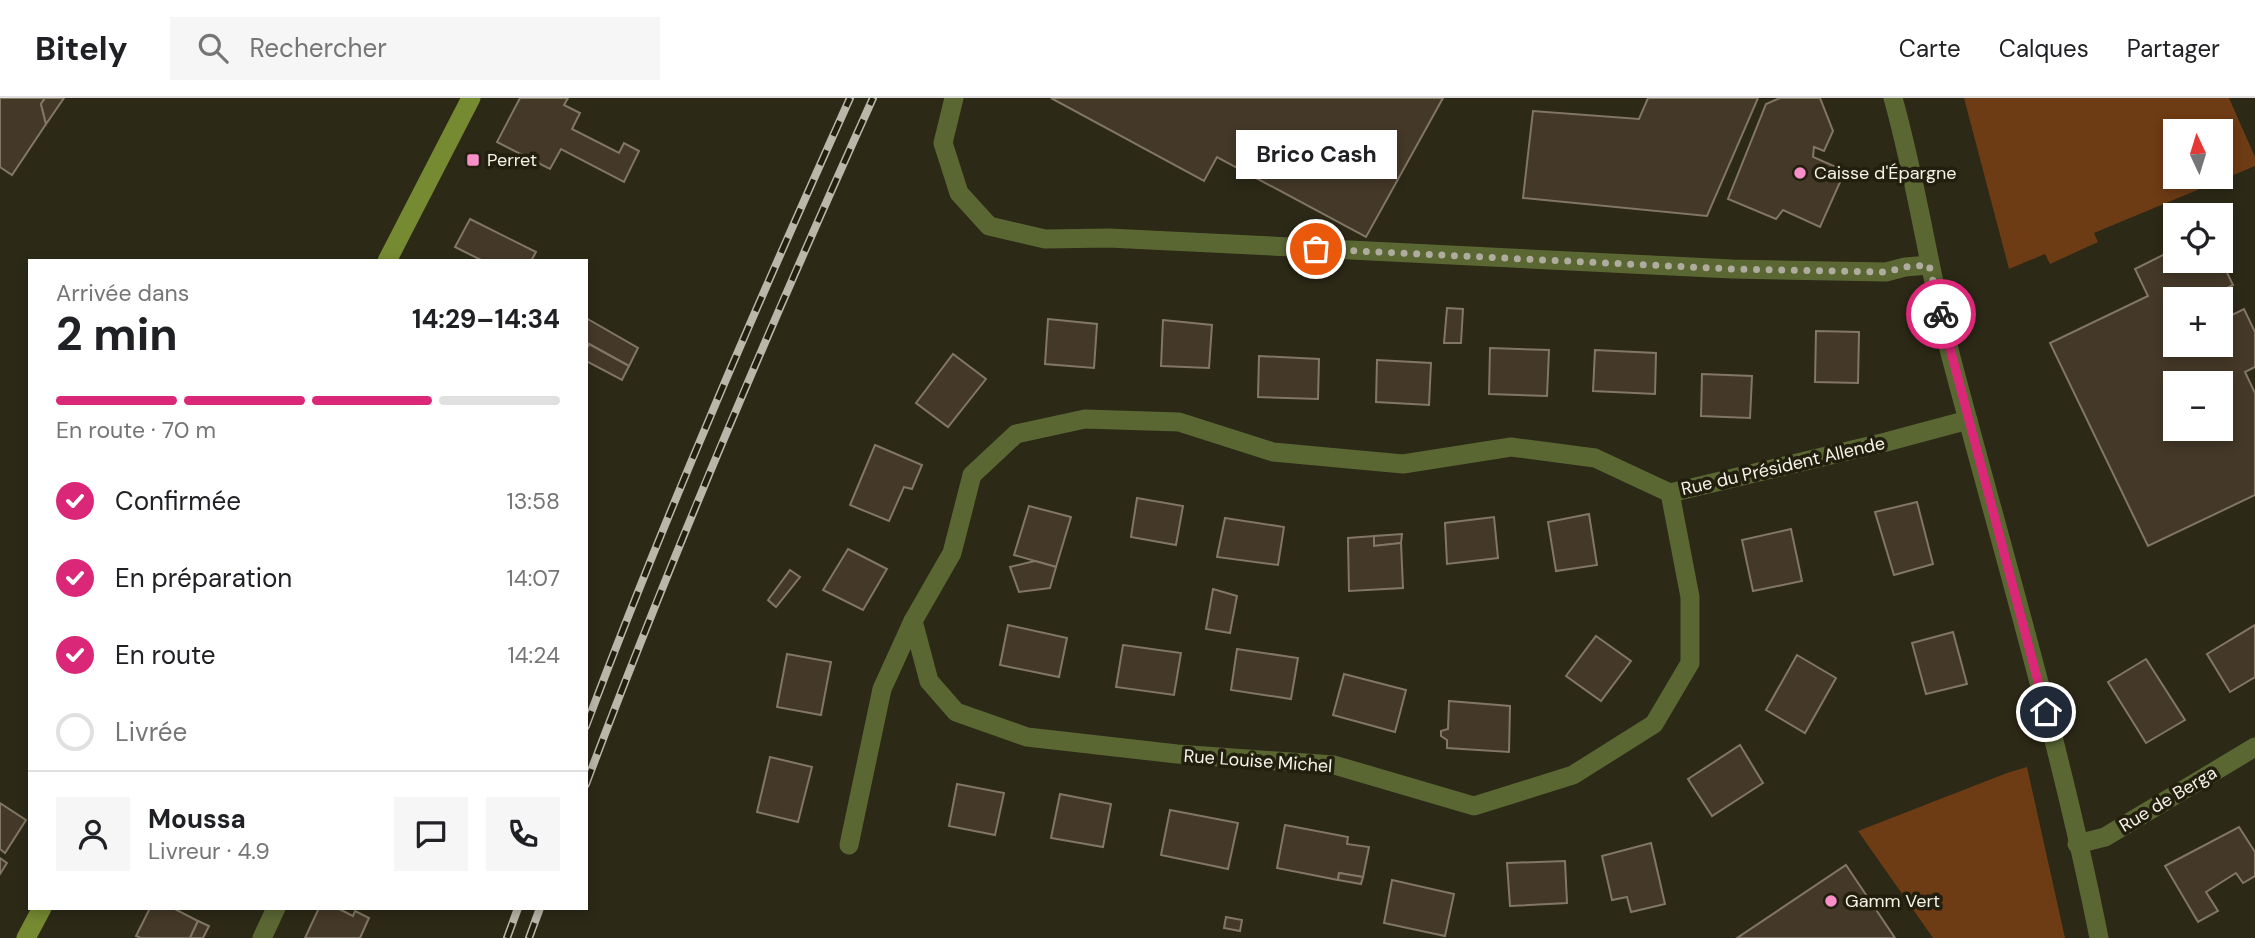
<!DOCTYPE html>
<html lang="fr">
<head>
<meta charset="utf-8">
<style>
	body { margin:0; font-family:"DM Sans",sans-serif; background:#f6f6f6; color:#202124; height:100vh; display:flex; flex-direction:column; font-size:26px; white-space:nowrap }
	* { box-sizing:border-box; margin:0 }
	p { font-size:23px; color:#757577 }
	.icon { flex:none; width:38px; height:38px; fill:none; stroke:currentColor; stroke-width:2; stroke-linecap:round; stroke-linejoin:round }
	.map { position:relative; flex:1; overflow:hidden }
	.drawer { position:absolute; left:28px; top:161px; width:560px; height:651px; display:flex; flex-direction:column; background:#fff; border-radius:0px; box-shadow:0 4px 10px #0003 }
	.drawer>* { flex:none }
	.needle { width:46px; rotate:356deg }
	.buttons { position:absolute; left:2163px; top:21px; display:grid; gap:14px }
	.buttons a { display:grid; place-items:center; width:70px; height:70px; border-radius:0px; background:#fff; box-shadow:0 4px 10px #0003; font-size:35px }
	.pin { position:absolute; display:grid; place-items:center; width:60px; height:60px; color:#fff; margin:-30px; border:4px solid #fff; border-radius:50%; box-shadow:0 2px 7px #0007 }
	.courier { position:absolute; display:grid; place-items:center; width:70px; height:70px; margin:-35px; border:5px solid #db2777; border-radius:50%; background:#fff; color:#222; box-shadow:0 2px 9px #0007 }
	.bubble { position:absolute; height:49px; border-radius:0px; background:#fff; box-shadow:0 4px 10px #0003; font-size:23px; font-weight:700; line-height:49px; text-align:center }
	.head em { font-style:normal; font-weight:700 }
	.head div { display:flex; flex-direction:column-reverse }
	.head { display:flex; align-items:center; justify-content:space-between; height:119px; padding:0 28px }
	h1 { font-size:46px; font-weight:700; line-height:52px }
	.bar { display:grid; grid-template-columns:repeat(4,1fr); gap:10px 7px; align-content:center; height:84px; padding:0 28px }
	.bar i { height:9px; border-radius:5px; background:#e0e0e0 }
	.bar .on { background:#db2777 }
	.bar p { grid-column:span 4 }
	.line { display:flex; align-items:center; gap:18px; padding:0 28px; border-top:2px solid #e0e0e0 }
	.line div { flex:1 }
	.round { display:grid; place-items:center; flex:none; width:74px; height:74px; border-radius:0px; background:#f6f6f6 }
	ol { padding:0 28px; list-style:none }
	li { display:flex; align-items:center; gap:21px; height:77px }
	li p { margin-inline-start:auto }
	li .icon { padding:7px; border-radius:50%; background:#db2777; color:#fff; stroke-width:4 }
	li:last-child { color:#757577 }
	li i { width:38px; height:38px; border:4px solid #e0e0e0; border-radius:50% }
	header { display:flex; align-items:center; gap:42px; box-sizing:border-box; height:98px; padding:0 35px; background:#fff; border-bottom:2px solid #e0e0e0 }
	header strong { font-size:33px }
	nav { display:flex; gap:38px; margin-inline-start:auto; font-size:24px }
	.search { width:490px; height:63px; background:#f6f6f6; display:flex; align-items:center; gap:18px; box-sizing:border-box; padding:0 24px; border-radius:0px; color:#757577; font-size:26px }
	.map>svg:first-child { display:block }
</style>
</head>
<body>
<header>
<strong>Bitely</strong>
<div class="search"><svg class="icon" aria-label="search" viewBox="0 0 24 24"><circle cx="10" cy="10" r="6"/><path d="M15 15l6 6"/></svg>Rechercher</div>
<nav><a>Carte</a><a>Calques</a><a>Partager</a></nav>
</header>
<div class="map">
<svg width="2255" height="840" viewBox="0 0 2255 840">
	<rect width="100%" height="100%" fill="#2c2917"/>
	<!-- green -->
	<g fill="#6d3b14" fill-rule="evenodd">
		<path d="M1964,0H2229L2255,59V68L2094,135L2098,144L2050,166L2045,156L2009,171ZM2175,33H2221V79H2175Z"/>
		<polygon points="2027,669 2065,840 1933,840 1858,733 2007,675"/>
	</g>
	<!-- building -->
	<g fill="#443828" stroke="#827664" stroke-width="2" fill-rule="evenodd">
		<polygon points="0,0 45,0 41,6 46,26 12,77 0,69"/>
		<polygon points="45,0 64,0 46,26 41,6"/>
		<polygon points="520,0 568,0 564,7 580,15 572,31 619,55 624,45 639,53 624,84 561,51 550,71 497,44"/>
		<polygon points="1051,0 1443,0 1366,139 1217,59 1204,83"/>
		<polygon points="1648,0 1758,0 1707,118 1523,100 1533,13 1639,21"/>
		<polygon points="1780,0 1820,0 1833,33 1824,53 1814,49 1813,59 1845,73 1820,129 1783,112 1776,121 1728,101 1766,6"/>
		<polygon points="470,121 536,154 531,163 483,163 455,149"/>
		<path d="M2175,151V163L2221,162L2233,187L2215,196L2217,201H2175V247H2221V209L2226,220L2244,211L2255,234V269L2245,274L2255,295V397L2148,448L2050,245L2148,198L2135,171ZM2175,285H2221V331H2175Z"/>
		<polygon points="1447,210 1463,211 1461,245 1444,245"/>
		<polygon points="586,220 638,250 629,268 589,246 588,248 586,246"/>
		<polygon points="1048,221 1097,226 1094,270 1045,266"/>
		<polygon points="1163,222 1212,227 1209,270 1161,268"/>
		<polygon points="1816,233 1859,234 1858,285 1815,284"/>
		<polygon points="589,246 629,268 622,282 586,263 586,252"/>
		<polygon points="1490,250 1549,252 1547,298 1489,296"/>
		<polygon points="1595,252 1656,255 1655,296 1593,293"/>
		<polygon points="953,256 986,281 948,329 916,305"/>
		<polygon points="1259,258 1319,261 1318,301 1258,299"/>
		<polygon points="1377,262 1431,265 1429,307 1376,304"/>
		<polygon points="1702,276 1752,278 1750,320 1701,318"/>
		<polygon points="875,347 922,367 912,391 904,389 889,423 850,407"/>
		<polygon points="1137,400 1183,408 1176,447 1131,439"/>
		<polygon points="1917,404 1933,466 1894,477 1875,414"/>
		<polygon points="1029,408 1071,419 1056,469 1014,457"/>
		<polygon points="1589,416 1597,467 1556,473 1548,424"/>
		<polygon points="1494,419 1498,460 1447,466 1445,425"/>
		<polygon points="1225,420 1284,429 1278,467 1217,459"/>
		<polygon points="1791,431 1802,483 1753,493 1742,442"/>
		<polygon points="1402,436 1401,445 1374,448 1374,438"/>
		<polygon points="1374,438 1374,448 1401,445 1403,490 1349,493 1348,440"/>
		<polygon points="848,451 887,471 863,512 823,492"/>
		<polygon points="1035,463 1056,469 1050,490 1019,494 1010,469"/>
		<polygon points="790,472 800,479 776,509 768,502"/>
		<polygon points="1213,491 1237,498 1230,535 1206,531"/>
		<polygon points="1008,527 1067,540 1059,579 1000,567"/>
		<polygon points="2255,527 2255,579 2230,594 2207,556"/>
		<polygon points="1953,534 1967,586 1926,596 1912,545"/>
		<polygon points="1596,538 1631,563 1601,603 1566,578"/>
		<polygon points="1123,547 1181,555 1174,597 1116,589"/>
		<polygon points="1237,551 1298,560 1291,601 1231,592"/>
		<polygon points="787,556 831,564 821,617 777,609"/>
		<polygon points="1797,557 1836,580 1805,635 1766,612"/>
		<polygon points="2146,561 2185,622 2146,645 2108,584"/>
		<polygon points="1344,576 1406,592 1395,634 1333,617"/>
		<polygon points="1449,603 1510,608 1509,654 1447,650 1447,642 1441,638 1441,633 1448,631"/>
		<polygon points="1740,647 1763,685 1712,718 1688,681"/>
		<polygon points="770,659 812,669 798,724 757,714"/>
		<polygon points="957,686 1004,695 995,737 949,728"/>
		<polygon points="1060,696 1111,706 1103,749 1051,740"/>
		<polygon points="0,705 26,722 5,755 0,751"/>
		<polygon points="1170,712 1238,725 1228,771 1161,757"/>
		<polygon points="1285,727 1348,739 1347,746 1369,749 1363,779 1339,775 1338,782 1277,770"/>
		<polygon points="2239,729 2255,754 2255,778 2243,785 2236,775 2206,794 2218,813 2198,824 2165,768"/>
		<polygon points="1651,745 1665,806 1631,814 1627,799 1612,802 1602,758"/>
		<polygon points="0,760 7,765 0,776"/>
		<polygon points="1565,763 1567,805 1510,808 1507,765"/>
		<polygon points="1846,767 1895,840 1737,840"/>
		<polygon points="1339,775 1363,779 1361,786 1338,782"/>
		<polygon points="1392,782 1454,796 1445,838 1384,825"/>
		<polygon points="150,810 173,810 198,823 190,840 141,840 136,838"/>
		<polygon points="319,810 337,810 353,818 355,813 369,820 360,840 305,840"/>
		<polygon points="1226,819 1242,822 1240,833 1224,830"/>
		<polygon points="198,823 209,828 203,840 190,840"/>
	</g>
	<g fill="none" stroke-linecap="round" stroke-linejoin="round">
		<!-- service -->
		<polyline stroke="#5a6733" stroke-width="19" points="954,0 943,45 959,95 989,128 1045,141 1109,140 1732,171 1886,174 1905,169 1929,167"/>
		<!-- minor -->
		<g stroke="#5a6733" stroke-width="19">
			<polyline points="913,523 929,583 956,614 1027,639 1177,656 1334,667 1474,708 1573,677 1654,626 1690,565 1690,499 1670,395"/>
			<polyline points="2077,746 2105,739 2255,649"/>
			<polyline points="849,747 882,591 913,523 952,455 972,377 1016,336 1085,321 1179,324 1273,354 1403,366 1511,349 1595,360 1670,395 1886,344 1968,322"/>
			<polyline points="262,840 276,810"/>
		</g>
		<!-- tertiary -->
		<path stroke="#5a6733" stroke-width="19" d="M1893,0C1917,85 1929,173 1951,259C2002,452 2060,644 2099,840"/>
		<!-- secondary -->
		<g stroke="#758a31" stroke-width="19">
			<polyline points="387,163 471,0"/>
			<polyline points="26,840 42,810"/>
		</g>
		<defs>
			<g id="rail">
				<path d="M586,628C666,415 757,207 850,0"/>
				<path d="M586,686C673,454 771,226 873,0"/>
				<polyline points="507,840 518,810"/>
				<polyline points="529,840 540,810"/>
			</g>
		</defs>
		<!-- rail casing -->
		<use href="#rail" stroke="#b9b7aa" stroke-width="8"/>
		<!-- rail -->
		<use href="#rail" stroke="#231f0e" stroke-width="5" stroke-dasharray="16" stroke-linecap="butt"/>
	</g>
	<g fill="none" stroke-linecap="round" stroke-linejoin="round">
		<!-- done -->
		<polyline stroke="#afac9f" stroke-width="7" stroke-dasharray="0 12.6" points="1316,151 1732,171 1886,174 1905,169 1929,167 1941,216"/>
		<!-- route -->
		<polyline stroke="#db2777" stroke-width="9" points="1941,216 2046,614"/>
	</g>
	<!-- markers -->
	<g fill="#f98fc9" stroke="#231f0e" stroke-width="2.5">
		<rect x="466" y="55" width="14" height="14" rx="3.5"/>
		<circle cx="1800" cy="75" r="7"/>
		<circle cx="1831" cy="803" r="7"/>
	</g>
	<g text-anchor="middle" stroke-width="7" stroke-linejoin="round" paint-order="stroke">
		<!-- poi labels -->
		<g font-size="18" fill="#f5f3e8" stroke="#231f0e" text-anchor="start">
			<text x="487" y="68">Perret</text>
			<text x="1814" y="81">Caisse d'Épargne</text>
			<text x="1845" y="809">Gamm Vert</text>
		</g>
		<!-- street labels -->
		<g font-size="18" fill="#f5f3e8" stroke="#231f0e">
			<text transform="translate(1783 368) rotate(-13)" y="6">Rue du Président Allende</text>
			<text transform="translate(1258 663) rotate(4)" y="6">Rue Louise Michel</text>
			<text transform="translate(2168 701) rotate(-31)" y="6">Rue de Berga</text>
		</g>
	</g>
</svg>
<div class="buttons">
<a><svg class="needle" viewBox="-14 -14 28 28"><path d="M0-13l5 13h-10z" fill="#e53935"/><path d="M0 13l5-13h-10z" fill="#757577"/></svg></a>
<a><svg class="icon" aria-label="locate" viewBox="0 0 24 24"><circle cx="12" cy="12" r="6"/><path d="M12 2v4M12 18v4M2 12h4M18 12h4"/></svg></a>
<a>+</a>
<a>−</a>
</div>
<div class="pin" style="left:1316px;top:151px;background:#ea580c"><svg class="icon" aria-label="bag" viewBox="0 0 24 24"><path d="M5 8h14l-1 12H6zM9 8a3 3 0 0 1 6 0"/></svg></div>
<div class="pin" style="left:2046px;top:614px;background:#1f2937"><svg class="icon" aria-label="home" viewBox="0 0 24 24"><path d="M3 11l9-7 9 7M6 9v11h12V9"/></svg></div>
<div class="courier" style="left:1941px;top:216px"><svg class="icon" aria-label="bike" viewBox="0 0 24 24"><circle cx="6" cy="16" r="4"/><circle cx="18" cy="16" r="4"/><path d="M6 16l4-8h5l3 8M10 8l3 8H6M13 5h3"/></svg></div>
<div class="bubble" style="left:1236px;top:32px;width:161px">Brico Cash</div>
<section class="drawer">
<div class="head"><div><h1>2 min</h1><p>Arrivée dans</p></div><em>14:29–14:34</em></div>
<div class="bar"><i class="on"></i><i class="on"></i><i class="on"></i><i></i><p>En route · 70 m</p></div>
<ol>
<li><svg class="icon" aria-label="check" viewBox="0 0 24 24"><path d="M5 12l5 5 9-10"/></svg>Confirmée<p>13:58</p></li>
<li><svg class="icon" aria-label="check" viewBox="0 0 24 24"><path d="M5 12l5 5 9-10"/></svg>En préparation<p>14:07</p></li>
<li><svg class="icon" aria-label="check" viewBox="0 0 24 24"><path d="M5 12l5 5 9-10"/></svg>En route<p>14:24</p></li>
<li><i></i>Livrée</li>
</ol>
<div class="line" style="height:126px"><a class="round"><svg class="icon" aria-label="person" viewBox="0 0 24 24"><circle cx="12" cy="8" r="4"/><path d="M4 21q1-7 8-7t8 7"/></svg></a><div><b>Moussa</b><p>Livreur · 4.9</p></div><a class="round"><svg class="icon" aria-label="chat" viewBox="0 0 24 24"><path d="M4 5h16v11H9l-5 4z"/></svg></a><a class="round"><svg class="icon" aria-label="phone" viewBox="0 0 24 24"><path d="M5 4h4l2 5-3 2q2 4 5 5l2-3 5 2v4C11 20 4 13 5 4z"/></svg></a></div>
</section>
</div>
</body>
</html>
